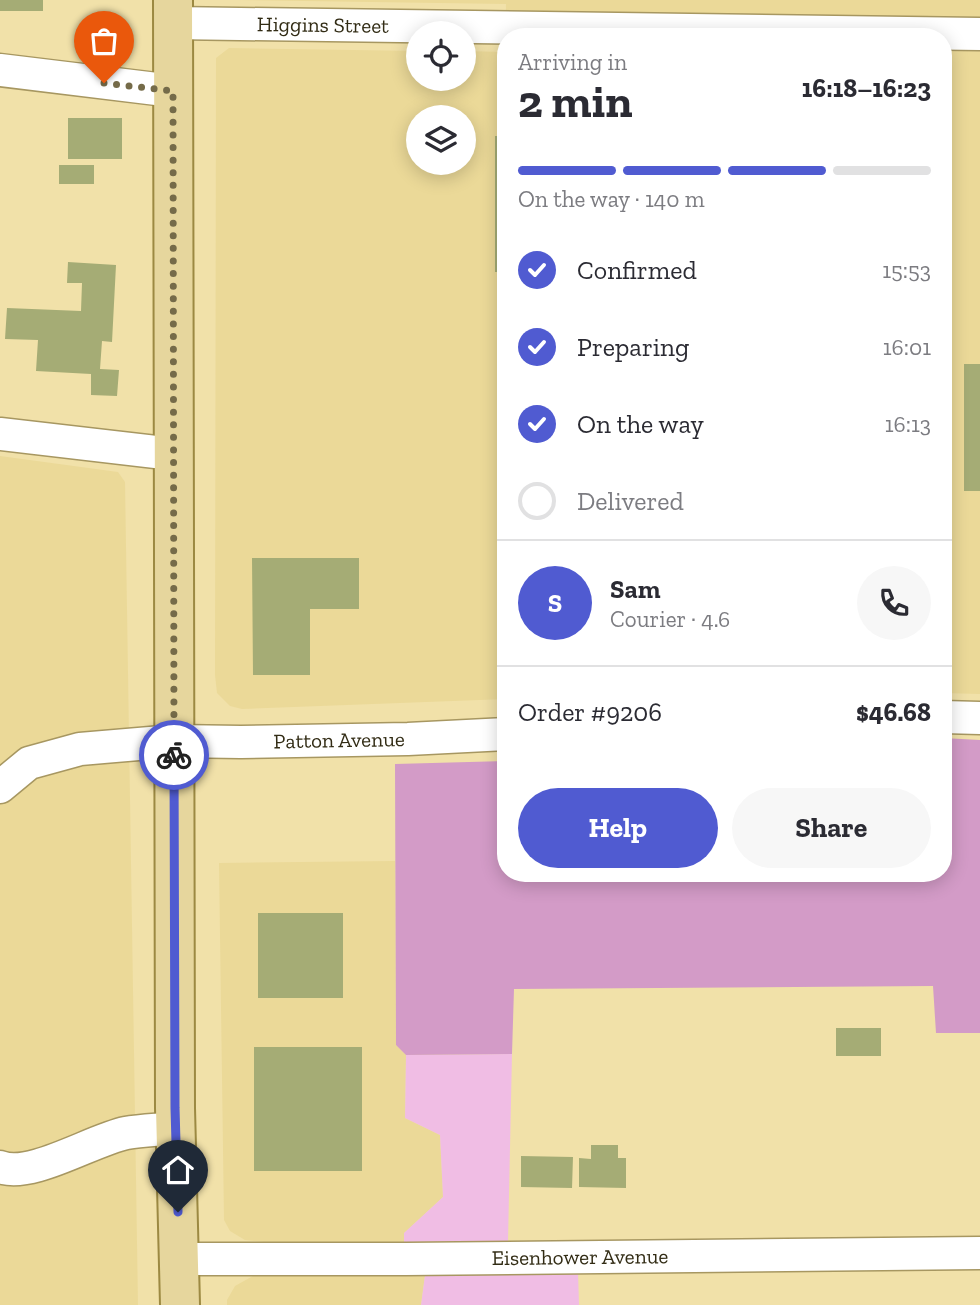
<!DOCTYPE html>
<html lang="en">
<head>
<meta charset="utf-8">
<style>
	body { margin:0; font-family:"Zilla Slab",serif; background:#f7f7f7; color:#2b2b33; height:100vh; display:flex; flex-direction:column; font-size:26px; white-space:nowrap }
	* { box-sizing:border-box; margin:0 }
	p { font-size:23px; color:#7c7c81 }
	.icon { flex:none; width:38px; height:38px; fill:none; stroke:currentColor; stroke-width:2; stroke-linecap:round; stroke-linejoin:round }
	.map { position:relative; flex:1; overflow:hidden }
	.drawer { position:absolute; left:497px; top:28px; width:455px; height:854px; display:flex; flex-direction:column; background:#fff; border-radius:28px; box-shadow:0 4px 18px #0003 }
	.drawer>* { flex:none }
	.buttons { position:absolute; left:406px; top:21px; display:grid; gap:14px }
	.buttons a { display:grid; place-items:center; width:70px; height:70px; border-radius:50%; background:#fff; box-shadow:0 4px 18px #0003; font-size:35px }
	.pin { position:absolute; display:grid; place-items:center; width:60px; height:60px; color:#fff; margin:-72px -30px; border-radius:50% 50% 50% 0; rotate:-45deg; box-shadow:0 0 7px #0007 }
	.pin .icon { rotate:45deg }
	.courier { position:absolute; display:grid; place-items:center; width:70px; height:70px; margin:-35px; border:5px solid #505bd1; border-radius:50%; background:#fff; color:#222; box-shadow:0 2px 9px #0007 }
	.head em { font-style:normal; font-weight:700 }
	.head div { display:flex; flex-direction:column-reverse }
	.head { display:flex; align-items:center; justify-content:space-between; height:119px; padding:0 21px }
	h1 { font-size:46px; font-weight:700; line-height:52px }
	.bar { display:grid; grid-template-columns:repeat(4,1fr); gap:10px 7px; align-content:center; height:84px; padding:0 21px }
	.bar i { height:9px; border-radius:5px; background:#e1e1e2 }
	.bar .active { background:#505bd1 }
	.bar p { grid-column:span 4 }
	.line { display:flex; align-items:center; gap:18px; padding:0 21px; border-top:2px solid #e1e1e2 }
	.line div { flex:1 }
	.round { display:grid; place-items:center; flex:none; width:74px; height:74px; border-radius:37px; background:#f7f7f7 }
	ol { padding:0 21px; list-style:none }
	li { display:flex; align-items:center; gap:21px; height:77px }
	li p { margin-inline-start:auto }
	li .icon { padding:7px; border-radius:50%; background:#505bd1; color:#fff; stroke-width:4 }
	li:last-child { color:#7c7c81 }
	li i { width:38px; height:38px; border:4px solid #e1e1e2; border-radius:50% }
	.button { display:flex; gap:14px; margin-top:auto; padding:14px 21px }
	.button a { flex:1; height:80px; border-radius:42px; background:#505bd1; color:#fff; font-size:28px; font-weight:700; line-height:80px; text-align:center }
	.button a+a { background:#f7f7f7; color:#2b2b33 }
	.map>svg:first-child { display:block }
</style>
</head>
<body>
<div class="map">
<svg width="980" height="1305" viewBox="0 0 980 1305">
	<rect width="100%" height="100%" fill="#f1e1a9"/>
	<!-- built -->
	<g fill="#ebd998" fill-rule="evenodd">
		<path d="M236,0H980V694L943,693V37H506V699L242,709L230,706L217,693L215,675L216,58L229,48L418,51V79H464V51L505,52L506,4ZM418,117H464V163H418Z"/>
		<polygon points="0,456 118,472 125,482 138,1305 0,1305"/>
		<polygon points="395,861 396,1045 406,1055 405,1118 440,1135 443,1197 404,1233 404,1242 284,1244 245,1240 230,1231 224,1220 219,863"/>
		<polygon points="425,1275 421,1305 227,1305 227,1300 235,1286 253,1276"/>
	</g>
	<!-- green -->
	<g fill="#f0bde4">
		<polygon points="512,1054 508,1241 404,1242 404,1233 443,1197 440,1135 405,1118 406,1055"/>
		<polygon points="578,1273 579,1305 421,1305 425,1275"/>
	</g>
	<!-- forest -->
	<polygon fill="#d39bc7" points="943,738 980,740 980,1033 936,1033 933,986 514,989 512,1054 406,1055 396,1045 395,764 506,761 506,873 943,873"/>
	<!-- building -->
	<g fill="#a5ac75">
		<rect x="0" y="0" width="43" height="11"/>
		<rect x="68" y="118" width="54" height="41"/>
		<rect x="495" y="136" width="11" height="136"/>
		<rect x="59" y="165" width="35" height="19"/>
		<polygon points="68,262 116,265 112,342 102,341 100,369 119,370 117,396 91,395 91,374 36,371 38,340 5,339 7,308 81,311 82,283 67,283"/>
		<rect x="964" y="364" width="16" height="127"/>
		<polygon points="252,558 359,558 359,609 310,609 310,675 253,675"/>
		<rect x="258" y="913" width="85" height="85"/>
		<rect x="836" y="1028" width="45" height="28"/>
		<rect x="254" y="1047" width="108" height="124"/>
		<polygon points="591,1145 618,1145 618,1158 626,1158 626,1188 579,1187 579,1158 591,1159"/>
		<polygon points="521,1156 573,1157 572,1188 521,1187"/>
	</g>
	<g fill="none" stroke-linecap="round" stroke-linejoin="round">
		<defs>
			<g id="minor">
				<path id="s1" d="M173,23L980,34"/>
				<polyline points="0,70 173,91"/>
				<polyline points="0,434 173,454"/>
				<polyline points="943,717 980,718"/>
				<path id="s2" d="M0,787L29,763L80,749L174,741L241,742L408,739L506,734"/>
				<path d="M0,1167C31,1179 92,1140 126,1133C142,1130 159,1130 176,1128"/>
				<path id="s3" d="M179,1259H406L980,1253"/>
			</g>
			<polyline id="major" points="173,0 175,1108 180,1305"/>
		</defs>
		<!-- minor casing -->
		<use href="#minor" stroke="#a79761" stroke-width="35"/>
		<!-- major casing -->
		<use href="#major" stroke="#9c8942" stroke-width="42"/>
		<!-- minor -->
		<use href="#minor" stroke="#fff" stroke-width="32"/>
		<!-- major -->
		<use href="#major" stroke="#e6d69d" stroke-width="38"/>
	</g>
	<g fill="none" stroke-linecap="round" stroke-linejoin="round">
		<!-- done -->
		<polyline stroke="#756b49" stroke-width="7" stroke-dasharray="0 12.6" points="104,83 173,91 174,755"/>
		<!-- route -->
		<polyline stroke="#505bd1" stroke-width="9" points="174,755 175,1108 178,1212"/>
	</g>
	<g text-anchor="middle" stroke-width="5" stroke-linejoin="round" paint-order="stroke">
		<!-- street labels -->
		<g font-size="21" fill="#322c15" stroke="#ffefb5">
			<text dy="7" stroke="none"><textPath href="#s1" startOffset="150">Higgins Street</textPath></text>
			<text dy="7" stroke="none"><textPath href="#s2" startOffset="350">Patton Avenue</textPath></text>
			<text dy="7" stroke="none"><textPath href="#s3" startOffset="401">Eisenhower Avenue</textPath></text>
		</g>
	</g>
</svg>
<div class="buttons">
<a><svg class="icon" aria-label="locate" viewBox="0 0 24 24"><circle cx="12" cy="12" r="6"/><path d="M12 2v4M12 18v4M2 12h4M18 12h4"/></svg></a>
<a><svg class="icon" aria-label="layers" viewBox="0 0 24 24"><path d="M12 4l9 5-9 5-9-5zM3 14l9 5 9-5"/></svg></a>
</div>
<div class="pin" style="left:104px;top:83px;background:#ea580c"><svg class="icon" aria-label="bag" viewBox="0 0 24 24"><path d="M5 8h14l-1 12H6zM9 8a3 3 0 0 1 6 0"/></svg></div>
<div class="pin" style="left:178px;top:1212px;background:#1f2937"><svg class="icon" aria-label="home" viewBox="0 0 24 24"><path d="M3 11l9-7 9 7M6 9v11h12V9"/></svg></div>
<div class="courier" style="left:174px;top:755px"><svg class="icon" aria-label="bike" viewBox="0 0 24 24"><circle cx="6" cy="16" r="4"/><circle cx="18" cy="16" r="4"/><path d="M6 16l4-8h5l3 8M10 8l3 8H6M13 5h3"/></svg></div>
<section class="drawer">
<div class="head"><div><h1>2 min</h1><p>Arriving in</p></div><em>16:18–16:23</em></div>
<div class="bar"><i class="active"></i><i class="active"></i><i class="active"></i><i></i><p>On the way · 140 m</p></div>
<ol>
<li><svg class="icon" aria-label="check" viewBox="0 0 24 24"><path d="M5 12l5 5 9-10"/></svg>Confirmed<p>15:53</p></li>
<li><svg class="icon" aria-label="check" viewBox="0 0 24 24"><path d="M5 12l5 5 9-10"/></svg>Preparing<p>16:01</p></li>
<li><svg class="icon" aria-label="check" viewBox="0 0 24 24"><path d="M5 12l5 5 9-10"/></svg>On the way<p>16:13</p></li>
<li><i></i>Delivered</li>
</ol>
<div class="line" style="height:126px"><b class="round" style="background:#505bd1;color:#fff">S</b><div><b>Sam</b><p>Courier · 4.6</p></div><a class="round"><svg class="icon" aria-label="phone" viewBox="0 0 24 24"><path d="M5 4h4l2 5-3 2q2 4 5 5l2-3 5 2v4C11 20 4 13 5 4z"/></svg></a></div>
<div class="line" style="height:91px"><div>Order #9206</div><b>$46.68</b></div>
<div class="button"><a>Help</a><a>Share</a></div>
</section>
</div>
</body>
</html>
